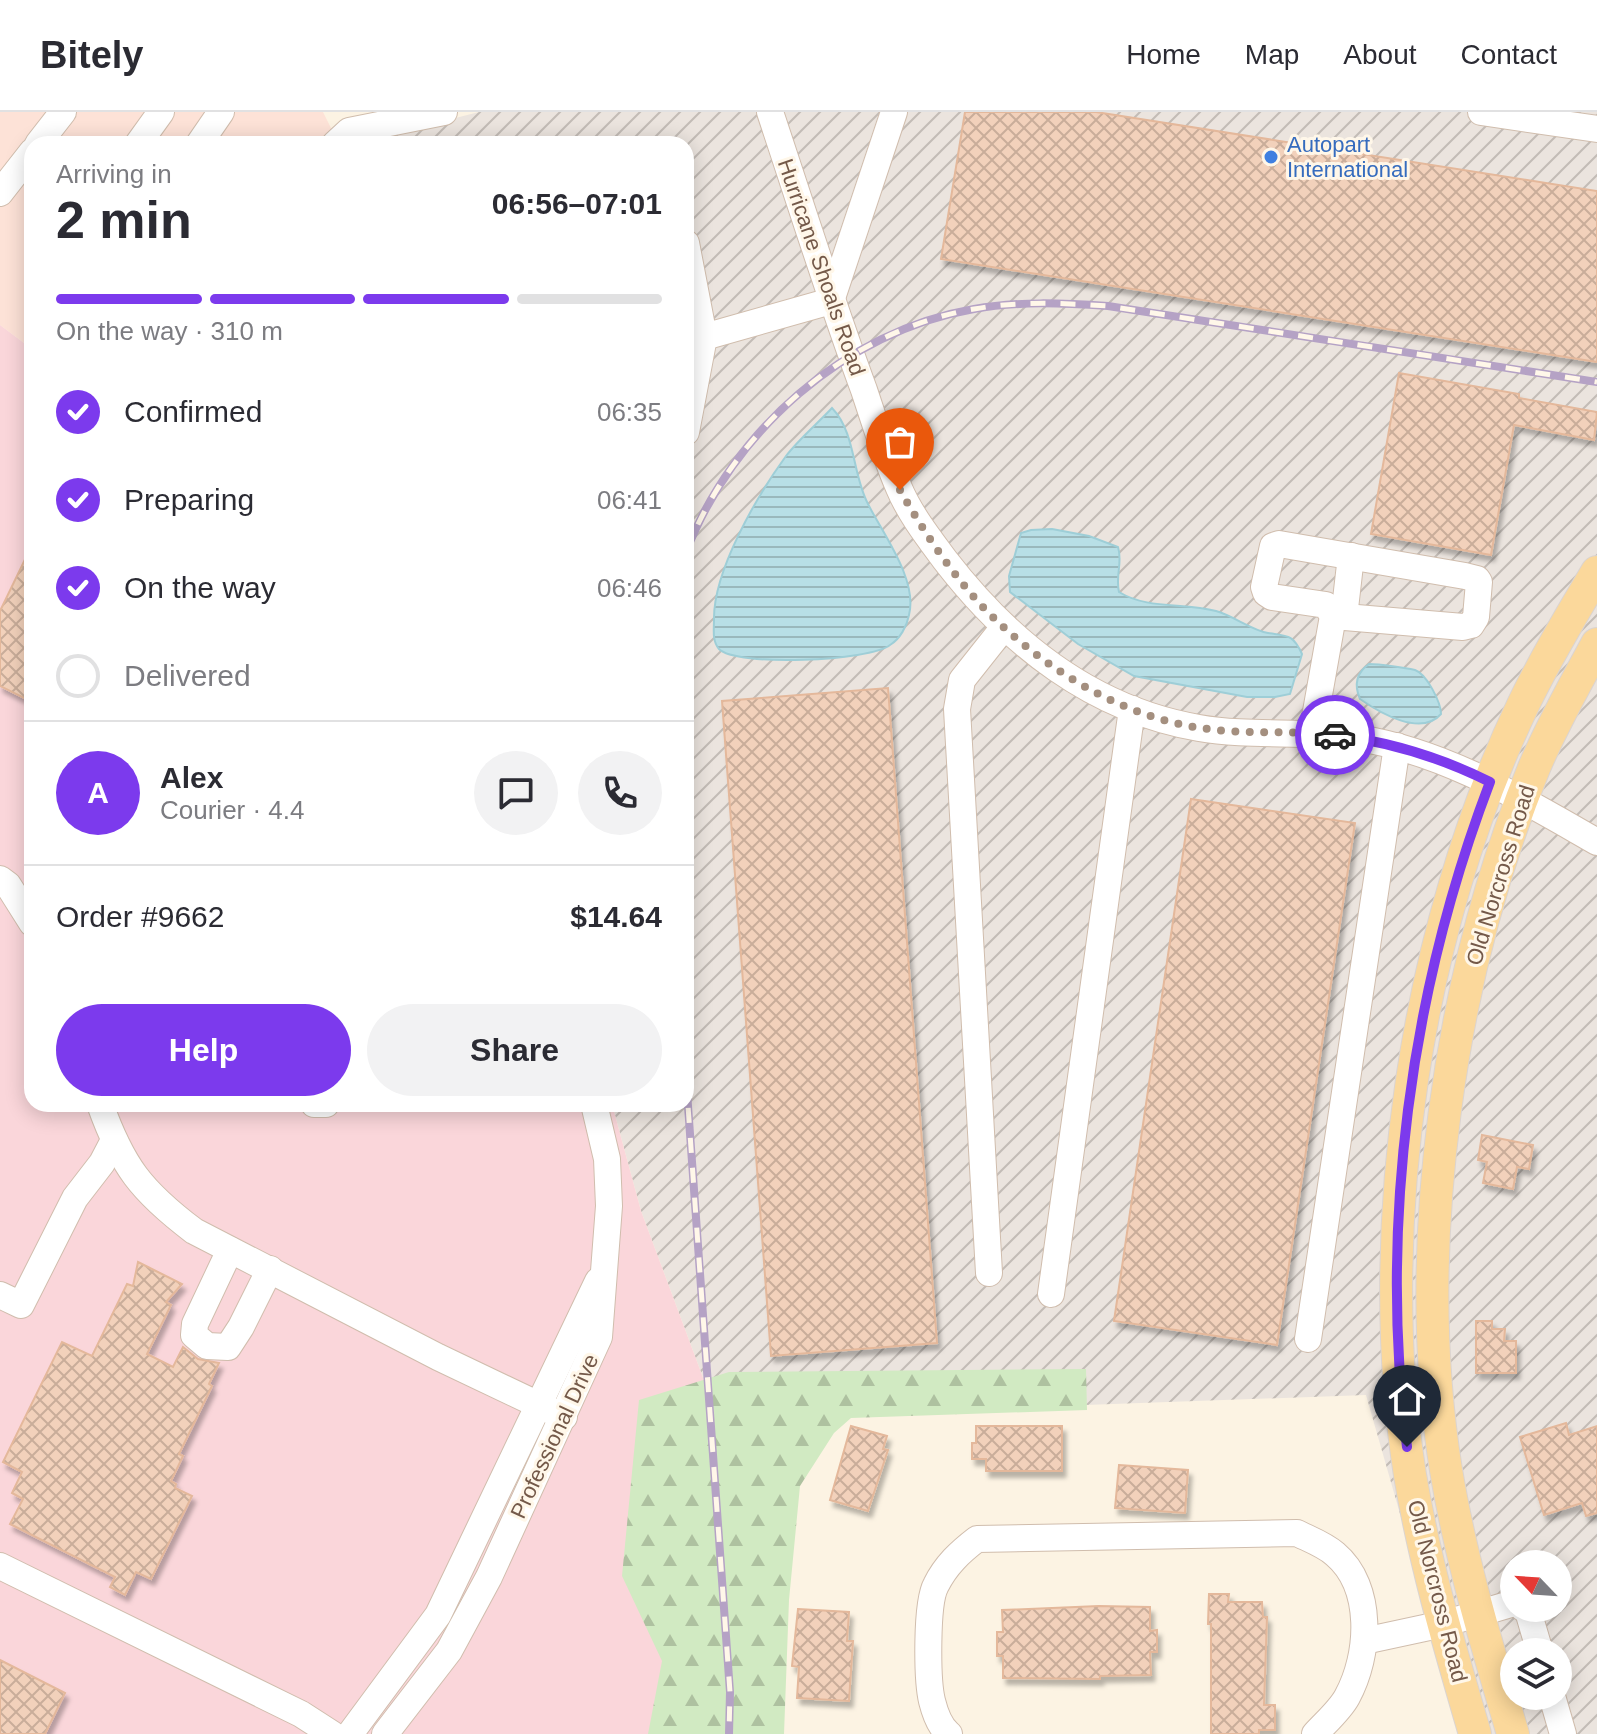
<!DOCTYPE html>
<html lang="en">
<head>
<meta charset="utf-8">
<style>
	body { margin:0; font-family:Helvetica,sans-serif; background:#f2f2f3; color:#2b2b33; height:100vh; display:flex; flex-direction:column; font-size:30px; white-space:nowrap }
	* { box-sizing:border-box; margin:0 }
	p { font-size:26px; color:#7c7c81 }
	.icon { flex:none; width:44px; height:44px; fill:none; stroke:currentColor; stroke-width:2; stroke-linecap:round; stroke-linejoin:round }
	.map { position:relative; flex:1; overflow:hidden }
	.drawer { position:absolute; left:24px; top:24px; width:670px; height:976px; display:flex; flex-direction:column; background:#fff; border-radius:24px; box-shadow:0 4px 20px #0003 }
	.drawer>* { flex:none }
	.needle { width:52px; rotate:295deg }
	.tools { position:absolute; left:1500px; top:1438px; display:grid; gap:16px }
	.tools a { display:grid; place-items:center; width:72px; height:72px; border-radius:50%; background:#fff; box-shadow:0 4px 20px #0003; font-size:40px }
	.pin { position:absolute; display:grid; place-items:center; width:68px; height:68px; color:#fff; margin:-82px -34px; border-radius:50% 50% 50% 0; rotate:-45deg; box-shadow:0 0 8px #0007 }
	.pin .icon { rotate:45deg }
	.courier { position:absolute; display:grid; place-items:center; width:80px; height:80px; margin:-40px; border:6px solid #7c3aed; border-radius:50%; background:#fff; color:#222; box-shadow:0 2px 10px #0007 }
	.summary em { font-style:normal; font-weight:700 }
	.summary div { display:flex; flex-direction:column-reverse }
	.summary { display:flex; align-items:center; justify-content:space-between; height:136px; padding:0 32px }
	h1 { font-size:52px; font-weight:700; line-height:60px }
	.bar { display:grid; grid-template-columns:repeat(4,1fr); gap:12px 8px; align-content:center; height:96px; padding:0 32px }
	.bar i { height:10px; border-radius:6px; background:#e1e1e2 }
	.bar .active { background:#7c3aed }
	.bar p { grid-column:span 4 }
	.line { display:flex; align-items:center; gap:20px; padding:0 32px; border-top:2px solid #e1e1e2 }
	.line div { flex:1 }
	.round { display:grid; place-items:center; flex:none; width:84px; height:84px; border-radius:42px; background:#f2f2f3 }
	ol { padding:0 32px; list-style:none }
	li { display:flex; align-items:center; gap:24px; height:88px }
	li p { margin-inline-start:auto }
	li .icon { padding:8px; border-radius:50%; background:#7c3aed; color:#fff; stroke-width:4 }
	li:last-child { color:#7c7c81 }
	li i { width:44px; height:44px; border:4px solid #e1e1e2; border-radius:50% }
	.action { display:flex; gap:16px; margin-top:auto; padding:16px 32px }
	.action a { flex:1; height:92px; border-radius:48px; background:#7c3aed; color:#fff; font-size:32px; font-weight:700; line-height:92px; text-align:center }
	.action a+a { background:#f2f2f3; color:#2b2b33 }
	header { display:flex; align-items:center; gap:48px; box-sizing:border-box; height:112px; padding:0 40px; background:#fff; border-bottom:2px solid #e1e1e2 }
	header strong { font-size:38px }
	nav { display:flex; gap:44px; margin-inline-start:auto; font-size:28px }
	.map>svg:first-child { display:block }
</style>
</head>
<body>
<header>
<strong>Bitely</strong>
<nav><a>Home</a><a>Map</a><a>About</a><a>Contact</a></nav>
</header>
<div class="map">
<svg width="1597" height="1622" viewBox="0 0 1597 1622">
	<defs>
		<pattern id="industrial-furrows" width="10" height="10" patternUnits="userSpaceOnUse" patternTransform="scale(2)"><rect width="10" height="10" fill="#ebe4de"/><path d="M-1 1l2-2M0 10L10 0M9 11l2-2" fill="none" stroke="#c3bcb6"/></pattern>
		<pattern id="forest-firs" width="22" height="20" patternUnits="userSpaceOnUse" patternTransform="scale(2)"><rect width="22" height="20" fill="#d1eac2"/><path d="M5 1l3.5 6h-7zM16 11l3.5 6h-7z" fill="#aec1a0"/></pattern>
		<pattern id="water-rules" width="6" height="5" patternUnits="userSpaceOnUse" patternTransform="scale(2)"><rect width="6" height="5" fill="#b8dfe6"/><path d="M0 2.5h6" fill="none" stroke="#9ab8bc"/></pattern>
		<pattern id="building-cross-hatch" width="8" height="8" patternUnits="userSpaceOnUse" patternTransform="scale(2)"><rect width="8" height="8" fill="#f2d1bb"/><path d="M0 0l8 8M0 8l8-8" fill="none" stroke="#c9ad9a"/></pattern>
		<filter id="shadow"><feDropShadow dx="3.5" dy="6" stdDeviation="2" flood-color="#0004"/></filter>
	</defs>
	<rect width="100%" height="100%" fill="#fcf3e3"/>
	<!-- commercial -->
	<polygon fill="#fde2d7" points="0,0 323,0 339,32 32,32 32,237 0,213"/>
	<!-- industrial -->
	<path fill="url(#industrial-furrows)" fill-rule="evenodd" d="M479,0H1597V1622H1463L1366,1283L718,1306L641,1099L612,992H686V32H366L365,29ZM1514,1452H1558V1496H1514ZM1514,1540H1558V1584H1514Z"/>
	<!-- medical -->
	<polygon fill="#fad6da" points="0,213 32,237 32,992 612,992 641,1099 718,1306 723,1622 0,1622"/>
	<!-- forest -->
	<polygon fill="url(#forest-firs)" points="1086,1257 1087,1298 851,1306 834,1321 800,1374 789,1488 784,1622 648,1622 662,1549 622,1464 639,1288 729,1260"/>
	<!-- water -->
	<g fill="url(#water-rules)" stroke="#9eced7" stroke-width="2">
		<path d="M832,296C856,321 852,362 868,392C883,422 918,468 909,503C907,514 900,527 890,533C870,549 736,555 719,537C712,529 714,518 714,508C713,459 757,384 786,344C799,327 817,312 832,296Z"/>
		<path d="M1052,417L1089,424L1118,435C1123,450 1115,464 1119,480C1148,498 1184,490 1216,499C1234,504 1251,518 1268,521C1287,524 1293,522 1302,542L1290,582L1275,585H1247L1134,564L1078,532L1010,480L1009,464L1021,421L1031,418Z"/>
		<path d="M1369,552C1380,552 1406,556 1415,558C1427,562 1441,591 1441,602C1421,625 1380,601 1360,587C1354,573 1356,561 1369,552Z"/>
	</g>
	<!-- building -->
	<g fill="url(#building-cross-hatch)" stroke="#e4b89b" stroke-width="2" filter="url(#shadow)">
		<polygon points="965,0 1096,0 1597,79 1597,250 941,147"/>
		<polygon points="1399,261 1519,282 1519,286 1597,300 1594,328 1514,313 1491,443 1371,422"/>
		<polygon points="32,433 32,590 0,574 0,499"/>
		<polygon points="888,576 937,1231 771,1244 722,589"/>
		<polygon points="1191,687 1355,711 1277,1233 1114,1209"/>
		<polygon points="1482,1023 1533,1033 1529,1057 1517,1055 1513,1077 1483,1071 1487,1050 1478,1048"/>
		<polygon points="138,1150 182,1172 166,1190 171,1193 147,1242 173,1255 183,1235 198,1247 219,1251 209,1272 212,1274 179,1342 183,1344 171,1369 176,1372 175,1376 192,1384 151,1467 136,1460 125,1483 110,1475 115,1465 10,1412 23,1387 12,1381 22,1360 3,1350 62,1230 92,1244 127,1172 133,1174"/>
		<polygon points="1476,1209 1492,1209 1492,1217 1505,1217 1504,1229 1516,1229 1516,1261 1476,1261"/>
		<polygon points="1566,1311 1569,1323 1597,1314 1597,1401 1586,1404 1582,1391 1544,1403 1520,1325"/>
		<polygon points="851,1314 887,1324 883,1337 888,1338 868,1399 830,1388"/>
		<polygon points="976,1314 1062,1314 1062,1359 986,1359 986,1347 972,1347 972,1331 976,1331"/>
		<polygon points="1119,1353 1188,1358 1185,1401 1115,1396"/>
		<polygon points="1209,1482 1229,1482 1228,1490 1262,1490 1263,1505 1267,1505 1264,1593 1275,1593 1275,1618 1259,1618 1259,1622 1211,1622 1211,1512 1208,1512"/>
		<polygon points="1099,1494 1150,1495 1150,1519 1157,1518 1157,1540 1150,1540 1151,1563 1100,1564 1100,1567 1003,1566 1003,1544 997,1544 997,1520 1003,1520 1002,1498"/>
		<polygon points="798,1497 849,1500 847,1529 853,1529 849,1589 797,1586 799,1555 792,1554"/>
		<polygon points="0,1548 65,1581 45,1622 0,1622"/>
	</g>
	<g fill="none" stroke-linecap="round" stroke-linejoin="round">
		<defs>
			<g id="minor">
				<path d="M770,0C801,93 830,186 864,278C875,311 885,344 899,376C910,402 928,425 945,448C1009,531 1093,598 1199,616C1250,625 1305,618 1358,626C1446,640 1520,686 1597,730"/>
				<polyline points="1481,0 1597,17"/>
				<polyline points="38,32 63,0"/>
				<polyline points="138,32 161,0"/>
				<polyline points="199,32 221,0"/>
				<polyline points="335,32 349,19 444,0"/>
				<polyline points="0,81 32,40"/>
				<polyline points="686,131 704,225 831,189"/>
				<polyline points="831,189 894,0"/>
				<polyline points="686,320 704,225"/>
				<polyline points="1344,505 1351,444"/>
				<polyline points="1312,622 1333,504 1326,493 1272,485 1266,481 1264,475 1273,434 1279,432 1465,464 1477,467 1479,470 1476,505 1471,513 1463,515 1333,504"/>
				<polyline points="0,767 8,773 32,811"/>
				<path d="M100,992C122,1054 141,1079 194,1119L438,1245L564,1305"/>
				<polyline points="314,992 326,992"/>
				<polyline points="230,1138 195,1212 194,1223 207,1234 228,1235 241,1215 270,1157"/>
				<polyline points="989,1161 957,597 962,568 1004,515"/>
				<polyline points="1051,1182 1132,597"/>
				<polyline points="0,1183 21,1193 75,1086 102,1051 113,1030"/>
				<polyline points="1308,1227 1397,634"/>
				<polyline points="0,1454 301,1602 332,1622"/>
				<polyline points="1523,1496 1528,1499 1540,1540"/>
				<polyline points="1364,1529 1443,1512 1514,1491"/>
				<polyline points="1552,1584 1563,1622"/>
				<polyline points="350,1622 438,1503 598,1169"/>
				<polyline points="385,1622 449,1539 489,1465 599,1225 609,1094 607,1047 594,992"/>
				<path d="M949,1622C940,1615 935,1601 932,1589C927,1568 926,1491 936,1473C946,1453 960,1440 977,1427L1297,1421C1309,1427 1325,1433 1335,1442C1374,1475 1370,1543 1347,1585C1340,1598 1326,1610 1315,1622"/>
			</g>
			<g id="major">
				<path d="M1475,1622C1450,1536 1425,1452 1410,1363C1371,1117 1416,817 1523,593C1545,547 1571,504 1597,460"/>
				<path d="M1513,1622C1487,1534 1461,1448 1446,1358C1410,1135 1449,864 1534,656C1552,613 1575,573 1597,532"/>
			</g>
		</defs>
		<!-- minor casing -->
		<use href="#minor" stroke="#d0bdad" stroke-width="28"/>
		<!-- major casing -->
		<use href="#major" stroke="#dbd4d0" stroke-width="34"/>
		<!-- minor -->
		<use href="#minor" stroke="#fff" stroke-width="26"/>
		<!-- major -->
		<use href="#major" stroke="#fbd89b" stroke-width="32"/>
		<defs>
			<g id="rail">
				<path d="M686,440C732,320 845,219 974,197C1018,189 1063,191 1108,194L1597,270"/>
				<polyline points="686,966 730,1580 729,1622"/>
			</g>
		</defs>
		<!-- rail casing -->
		<use href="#rail" stroke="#b5a2c5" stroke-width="8"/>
		<!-- rail -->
		<use href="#rail" stroke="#fff7e9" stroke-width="5" stroke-dasharray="15" stroke-linecap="butt"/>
	</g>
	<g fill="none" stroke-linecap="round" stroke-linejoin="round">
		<!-- done -->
		<path stroke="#a48f7f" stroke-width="8" stroke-dasharray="0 14.4" d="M900,378C925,422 960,475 998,510C1053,562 1125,605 1201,616C1245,623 1291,618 1335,623"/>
		<!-- route -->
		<path stroke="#7c3aed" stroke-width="10" d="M1335,623C1391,630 1440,645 1490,670C1410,880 1379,1113 1407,1335"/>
	</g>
	<!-- markers -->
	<circle fill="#3f7fe0" stroke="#fff7e9" stroke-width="3" cx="1271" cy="45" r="8"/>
	<g text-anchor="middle" stroke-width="6" stroke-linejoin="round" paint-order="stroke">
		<!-- shop labels -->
		<g font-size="22" fill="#366cbe" stroke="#fff7e9" text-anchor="start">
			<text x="1287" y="40">Autopart<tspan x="1287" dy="25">International</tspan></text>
		</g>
		<!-- street labels -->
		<g font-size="22" fill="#745949" stroke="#fff7e9">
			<text transform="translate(822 155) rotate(71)" y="8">Hurricane Shoals Road</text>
			<text transform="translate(1500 763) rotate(-73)" y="8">Old Norcross Road</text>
			<text transform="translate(554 1324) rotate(-65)" y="8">Professional Drive</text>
			<text transform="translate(1438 1479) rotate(76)" y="8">Old Norcross Road</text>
		</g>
	</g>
</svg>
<div class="tools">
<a><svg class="needle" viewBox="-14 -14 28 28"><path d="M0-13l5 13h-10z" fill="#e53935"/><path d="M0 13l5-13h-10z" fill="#7c7c81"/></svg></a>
<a><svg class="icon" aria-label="layers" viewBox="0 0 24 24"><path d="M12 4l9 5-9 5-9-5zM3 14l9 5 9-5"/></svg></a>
</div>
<div class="pin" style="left:900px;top:378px;background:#ea580c"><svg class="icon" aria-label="bag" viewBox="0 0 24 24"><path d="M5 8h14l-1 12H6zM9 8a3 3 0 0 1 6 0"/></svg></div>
<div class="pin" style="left:1407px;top:1335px;background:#1f2937"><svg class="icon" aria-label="home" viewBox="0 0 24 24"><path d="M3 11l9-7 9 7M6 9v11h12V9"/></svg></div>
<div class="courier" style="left:1335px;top:623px"><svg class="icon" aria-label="car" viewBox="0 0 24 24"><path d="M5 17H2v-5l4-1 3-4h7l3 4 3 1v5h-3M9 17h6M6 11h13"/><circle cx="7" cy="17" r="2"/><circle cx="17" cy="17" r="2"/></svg></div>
<section class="drawer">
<div class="summary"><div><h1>2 min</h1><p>Arriving in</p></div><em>06:56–07:01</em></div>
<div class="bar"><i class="active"></i><i class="active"></i><i class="active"></i><i></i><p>On the way · 310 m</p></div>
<ol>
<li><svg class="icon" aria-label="check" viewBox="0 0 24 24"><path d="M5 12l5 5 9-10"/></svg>Confirmed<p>06:35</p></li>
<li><svg class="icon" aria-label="check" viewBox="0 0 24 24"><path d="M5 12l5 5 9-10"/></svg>Preparing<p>06:41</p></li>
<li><svg class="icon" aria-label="check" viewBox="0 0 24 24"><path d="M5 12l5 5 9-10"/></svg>On the way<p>06:46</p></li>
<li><i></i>Delivered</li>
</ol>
<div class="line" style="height:144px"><b class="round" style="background:#7c3aed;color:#fff">A</b><div><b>Alex</b><p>Courier · 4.4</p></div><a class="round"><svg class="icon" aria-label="chat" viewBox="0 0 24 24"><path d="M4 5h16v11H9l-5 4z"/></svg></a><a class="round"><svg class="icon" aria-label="phone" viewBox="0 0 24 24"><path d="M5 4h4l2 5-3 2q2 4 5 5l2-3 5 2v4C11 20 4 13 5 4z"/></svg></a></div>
<div class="line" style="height:104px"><div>Order #9662</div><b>$14.64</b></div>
<div class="action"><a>Help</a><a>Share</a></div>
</section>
</div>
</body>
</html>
